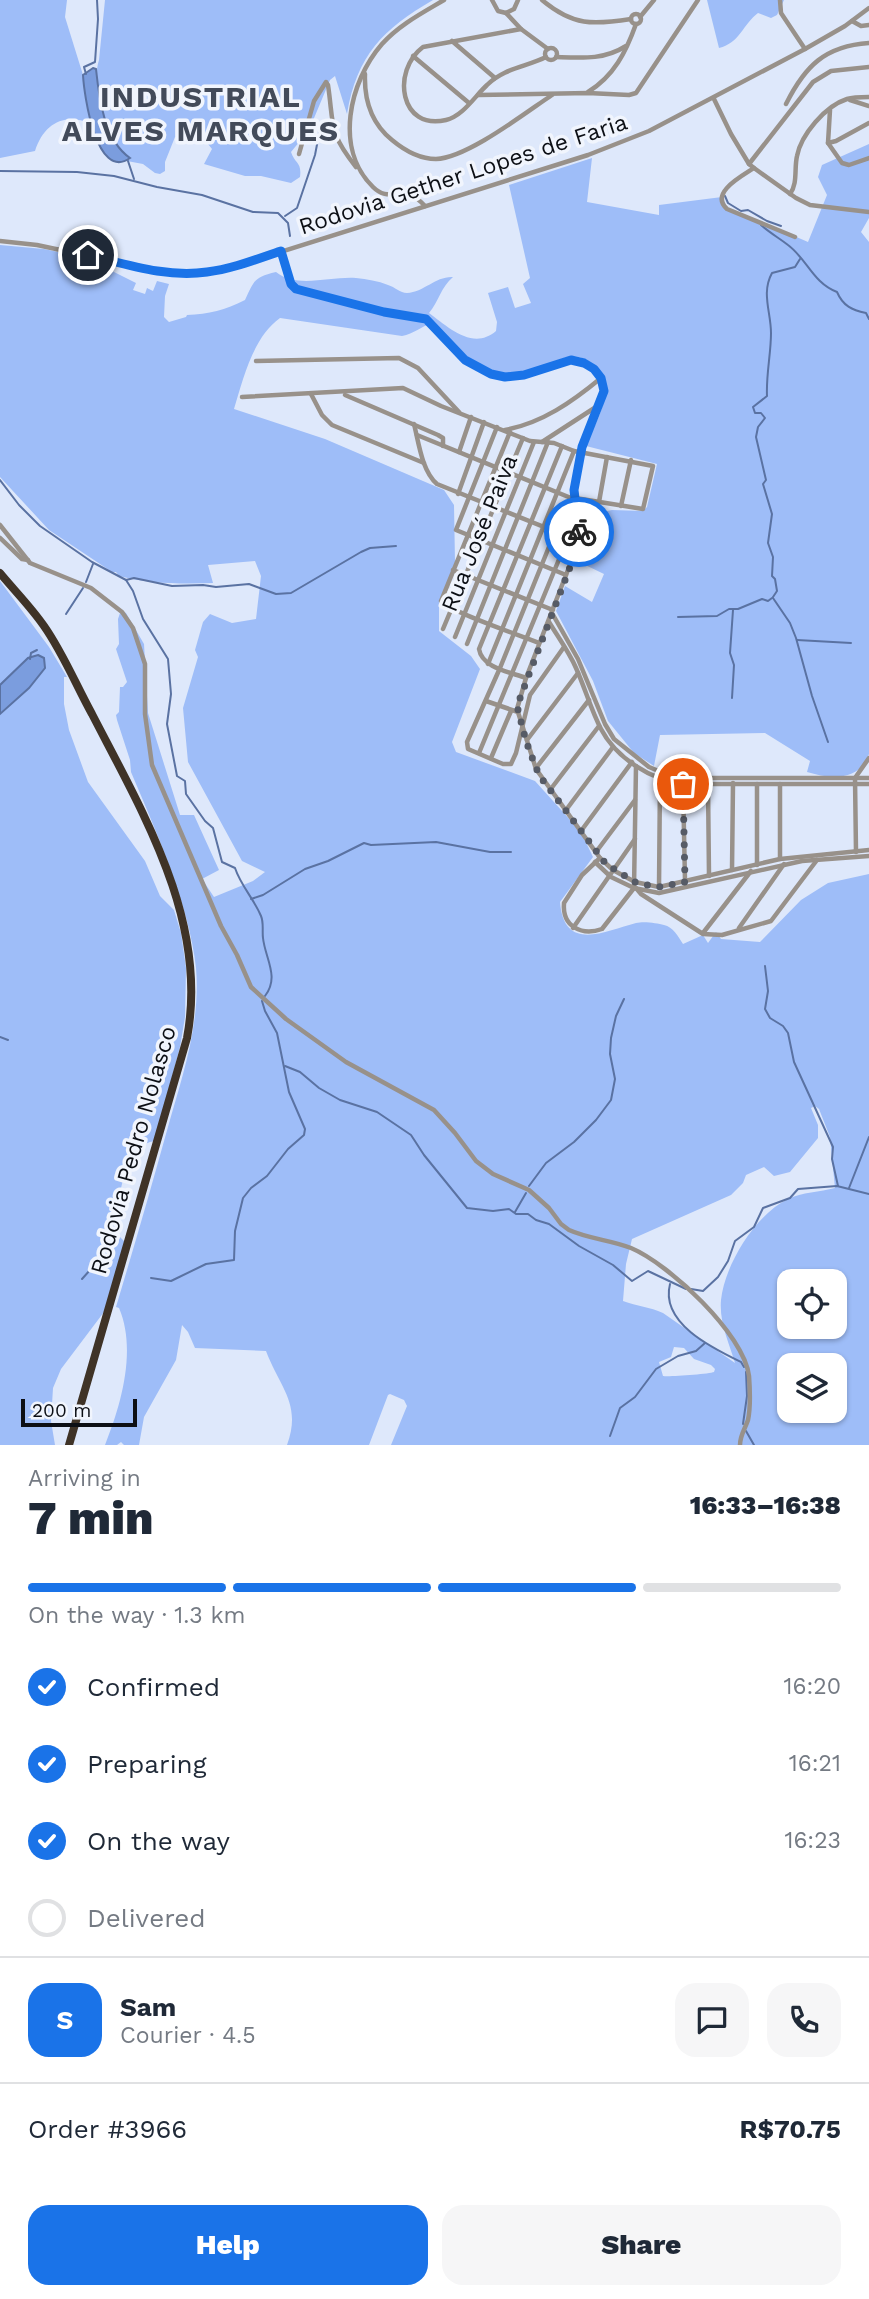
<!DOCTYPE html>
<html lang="en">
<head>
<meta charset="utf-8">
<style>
	body { margin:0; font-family:"Work Sans",sans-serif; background:#f6f6f7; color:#1f2937; height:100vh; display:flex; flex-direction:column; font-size:26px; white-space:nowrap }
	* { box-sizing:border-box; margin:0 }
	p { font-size:23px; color:#747a83 }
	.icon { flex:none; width:38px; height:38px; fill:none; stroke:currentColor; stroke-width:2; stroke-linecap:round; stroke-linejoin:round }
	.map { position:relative; height:1445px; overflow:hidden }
	.sheet { display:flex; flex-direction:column; background:#fff; flex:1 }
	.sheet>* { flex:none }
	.controls { position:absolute; left:777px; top:1269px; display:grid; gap:14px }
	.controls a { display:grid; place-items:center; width:70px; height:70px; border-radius:14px; background:#fff; box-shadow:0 2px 5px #0004; font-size:35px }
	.scale { position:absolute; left:21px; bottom:18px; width:116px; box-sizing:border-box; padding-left:7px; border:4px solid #0c0f15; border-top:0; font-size:19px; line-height:24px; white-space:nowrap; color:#0c0f15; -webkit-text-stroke:5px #f1f5fd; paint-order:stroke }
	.pin { position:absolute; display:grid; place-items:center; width:60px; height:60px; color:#fff; margin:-30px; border:4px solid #fff; border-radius:50%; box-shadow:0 2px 7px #0007 }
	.courier { position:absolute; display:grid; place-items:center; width:70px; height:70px; margin:-35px; border:5px solid #1a73e8; border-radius:50%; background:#fff; color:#222; box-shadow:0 2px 9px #0007 }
	.headline em { font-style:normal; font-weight:800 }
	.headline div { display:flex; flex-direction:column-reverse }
	.headline { display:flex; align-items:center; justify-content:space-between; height:119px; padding:0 28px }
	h1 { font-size:46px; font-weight:800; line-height:52px }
	.bar { display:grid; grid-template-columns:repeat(4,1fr); gap:10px 7px; align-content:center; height:84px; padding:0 28px }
	.bar i { height:9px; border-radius:5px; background:#e0e1e3 }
	.bar .selected { background:#1a73e8 }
	.bar p { grid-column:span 4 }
	.line { display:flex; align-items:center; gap:18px; padding:0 28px; border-top:2px solid #e0e1e3 }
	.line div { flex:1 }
	.round { display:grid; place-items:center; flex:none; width:74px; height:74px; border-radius:21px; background:#f6f6f7 }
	ol { padding:0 28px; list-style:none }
	li { display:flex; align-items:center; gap:21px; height:77px }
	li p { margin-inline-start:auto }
	li .icon { padding:7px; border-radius:50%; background:#1a73e8; color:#fff; stroke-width:4 }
	li:last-child { color:#747a83 }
	li i { width:38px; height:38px; border:4px solid #e0e1e3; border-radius:50% }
	.primary-button { display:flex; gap:14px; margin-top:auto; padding:14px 28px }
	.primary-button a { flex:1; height:80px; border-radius:21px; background:#1a73e8; color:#fff; font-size:28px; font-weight:800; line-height:80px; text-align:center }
	.primary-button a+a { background:#f6f6f7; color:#1f2937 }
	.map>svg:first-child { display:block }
</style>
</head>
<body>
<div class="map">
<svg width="869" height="1445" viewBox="0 0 869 1445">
	<rect width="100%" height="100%" fill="#dee8fb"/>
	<!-- green -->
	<g fill="#9ebdf8" fill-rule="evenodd">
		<path d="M0,0H67L65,17L83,75L90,123C63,113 44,124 35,151L0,158Z"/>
		<path d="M105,0H433C383,29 357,55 347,114L335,76L330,80L309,130L291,152C295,164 302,162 300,177L291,183L261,176H245L204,164L212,149L208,144L175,137L165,162V171L160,174L155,173L143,164L127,161L130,159C108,140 90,87 99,60Z"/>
		<path d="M707,0H784L777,15L771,18L758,13C743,24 740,43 719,48Z"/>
		<path d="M869,144V218L861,232L869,242V754C859,782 830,779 807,772L810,761L765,733L660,735L654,766L634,753L608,721L593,681L556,611L565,586L592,602L604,574L577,561L591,526L602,512L612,510L643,511L647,507L657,464L586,446C595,422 621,383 593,364C585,358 578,355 568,357C562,358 554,362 548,365C534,371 517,375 501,373C472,369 454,341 433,323C421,326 414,334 402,336L280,318C253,337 243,379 234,409L325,439L444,490L454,505L455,562L439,608V631L471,656L480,669L452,742L456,752L535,781L581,832L593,857L560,902C564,953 605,931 636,923C644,921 657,923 664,925C673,927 678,936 683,944L703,935L708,943L716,932L721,939L760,942L801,900L828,883L869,874V1445H391L407,1406L404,1400L390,1394L388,1395L369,1445H287C302,1404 280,1388 266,1351L195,1348L188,1332L182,1325L176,1360L144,1417L139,1445H124L121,1442L117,1445H105C121,1405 137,1350 119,1308L116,1307C133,1250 150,1192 166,1134C181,1080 201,1025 196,968C190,907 155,829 131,772L130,760L117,720L116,715L119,712L120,687H123L127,682L116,649L119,644L118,619L121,610L126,613L144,644L148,713L180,815H194L219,870L202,879L214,897L253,881L265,872L242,861L188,762L183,708L198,657L195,650L203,622L210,614L232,623L256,619L261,576L255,561L208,565L213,583C182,584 150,584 119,576L116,572H112L49,530L0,477V245L44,249L105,262L110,270L136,283L133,290L145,294L147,288L153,291L157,281L169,284L165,296L164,317L169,322L186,317L187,315C209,314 225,310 245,300C254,281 254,277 276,272C296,289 331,276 356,278C367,279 378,281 388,285C395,287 400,293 407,293C424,292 436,276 453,277C441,287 439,301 429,313C448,327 473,351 496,331L497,322L488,293L508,287L515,308L531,303L523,284L530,278L509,185L592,158L587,202L659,215V205L722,197L727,207L808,242L827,195L818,177L822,165ZM815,1106L819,1109L830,1137L835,1188C820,1192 802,1192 788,1199C755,1215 725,1264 721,1300C719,1322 729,1343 735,1363L663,1313C650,1307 637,1306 623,1301L626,1264L632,1239L731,1195L743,1183L746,1175L764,1167L774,1176L790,1172L818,1138V1125L811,1108ZM789,1281H835V1326H789ZM674,1347L684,1348L694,1359L711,1365L715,1369L714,1372C709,1374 669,1377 663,1376L659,1362L671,1357ZM789,1365H835V1410H789Z"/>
		<path d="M0,581L49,647L67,677H64V704L69,730L88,782L145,861L160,896L174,910L181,933L186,968L185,1017L180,1047L155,1141C123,1144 115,1209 118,1235L125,1242L107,1308L61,1369L53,1388L51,1421L55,1445H0V714C13,701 48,677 44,658L38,655L28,658L0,685Z"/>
	</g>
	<!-- water -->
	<g fill="#7b9dde" stroke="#5a72a2" stroke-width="2">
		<path d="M93,68L96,69C99,98 104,140 130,158C96,182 84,94 83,75Z"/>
		<polygon points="38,655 44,658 45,668 29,688 0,714 0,685 28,658"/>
	</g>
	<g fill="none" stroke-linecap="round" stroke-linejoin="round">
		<!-- stream -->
		<g stroke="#5a72a2" stroke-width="2">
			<polyline points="86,74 84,67 95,62 98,19 97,0"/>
			<polyline points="128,161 134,179"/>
			<polyline points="0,171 77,172 114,176 157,187 202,195 253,212 278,213 288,223 290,236"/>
			<polyline points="725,196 728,203 741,211 748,210 767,221 781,226"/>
			<polyline points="285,216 297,208 315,155 320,129"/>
			<path d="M761,225C770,233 779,238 788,245C807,259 813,283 837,292C843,306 852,310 866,313L869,319"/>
			<path d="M0,480L19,505L40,526L92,562L126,580L133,591L143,619L168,659L171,694L167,724L177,776L185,781L186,794L205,821L213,828L222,862L235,868C241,886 254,899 261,916C264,923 262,931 263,938C265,958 280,977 265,996"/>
			<polyline points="126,580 134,578 172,586 203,585 216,587 249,584 276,594 291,593 361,552 370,548 396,546"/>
			<polyline points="86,582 93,564"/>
			<path d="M773,597L777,591L775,579L772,576L773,557L768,543L772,514L763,484L766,480L756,437L758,427L765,418L761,413H755L753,407L767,396C766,374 771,354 771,333C771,312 761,293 772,273L795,267L800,259"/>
			<polyline points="773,598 790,623 796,638 812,696 828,742"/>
			<polyline points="66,614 83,588"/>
			<polyline points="678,617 717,616 729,609 738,609 762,599 768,601 772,598"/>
			<polyline points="797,640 851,643"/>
			<polyline points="30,659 31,653 37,650"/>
			<polyline points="732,698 734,665 730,653 733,610"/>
			<polyline points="251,899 263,895 305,869 328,861 364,843 371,845 436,842 490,852 511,852"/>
			<polyline points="765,966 768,991 765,1009 770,1018 783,1026 788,1033 794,1062 833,1147 832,1159 838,1186"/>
			<polyline points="0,1037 8,1040"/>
			<polyline points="285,1066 300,1072 319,1088 340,1100 377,1112 411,1135 424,1155 467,1208 493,1211 509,1209 516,1214 528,1214 536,1220 549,1224 579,1246 613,1265 632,1281 648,1271 686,1289"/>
			<polyline points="529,1186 546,1163 574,1142 596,1120 611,1100 615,1079 610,1054 611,1038 616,1016 624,999"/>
			<polyline points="849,1188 869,1137"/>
			<polyline points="515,1212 526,1193"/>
			<polyline points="151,1278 171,1281 206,1264 234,1260 235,1231 243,1198 251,1188 267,1176 288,1149 304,1135 305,1129 289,1092 277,1033 265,1011 262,1001"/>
			<polyline points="82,1279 90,1270 100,1267"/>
			<path d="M670,1284C660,1323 712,1348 741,1362L744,1367"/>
			<polyline points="691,1289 703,1291 718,1277 728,1261 735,1241 754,1227 763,1208 790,1198 798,1189 837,1186 869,1194"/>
			<polyline points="743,1424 747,1396 746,1372"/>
			<polyline points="746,1431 754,1445"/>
			<polyline points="610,1436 620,1408 635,1397 656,1369 678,1356 696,1351 705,1343"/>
		</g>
		<!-- minor -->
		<g stroke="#98918a" stroke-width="4.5">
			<polyline points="492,0 498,11 506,13 514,9 518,0"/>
			<path d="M542,0C573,26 593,25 631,19"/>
			<polyline points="780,0 781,13 805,49"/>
			<polyline points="506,13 521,29 548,49"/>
			<circle cx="636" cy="19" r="5"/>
			<polyline points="640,17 654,0"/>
			<polyline points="852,21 861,26 869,25"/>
			<path d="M521,29L423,47C391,71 400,131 446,120C463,116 475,96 487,85C504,68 526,67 546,57"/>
			<polyline points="452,41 495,78"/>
			<circle cx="551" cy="54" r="6"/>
			<polyline points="413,56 469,103"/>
			<path d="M556,57C582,58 604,60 626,46"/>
			<path d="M365,74C364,101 371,123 392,140C404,150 419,159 436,159C467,158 525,113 552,95"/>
			<path d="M588,92C614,76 626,52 636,24"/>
			<polyline points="478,95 588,93 629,95 636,93 698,0"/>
			<polyline points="714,99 731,134 749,164 754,168 796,198 810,205 869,212"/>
			<polyline points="850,100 869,106"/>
			<path d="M786,104C805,66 825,46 869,43"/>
			<polyline points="830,110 828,143 842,163 849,165 869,158"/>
			<polyline points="828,143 836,141 869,123"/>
			<path d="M299,154L314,101L326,82L328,85C334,125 328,132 356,167"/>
			<polyline points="749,164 813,82 831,71 869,67"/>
			<path d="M754,168C742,176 709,193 727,209L795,237"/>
			<path d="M790,194C798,183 794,169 797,156C801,135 825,106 847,99C853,97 862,97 869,97"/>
			<path d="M425,206C402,181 391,205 373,187C334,149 349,82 382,44C399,25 422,13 444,0"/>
			<polyline points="0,241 37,245 164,272 209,272 236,266 588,155 649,131 805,49 845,26 869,8"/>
			<polyline points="281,252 291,284 296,290 384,312 426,319 465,360 491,374 505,377 524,375 571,360 584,363 596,371 602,381 604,391 582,447 574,490 559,533"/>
			<polyline points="256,361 399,358 418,368 459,412"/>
			<polyline points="311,394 322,415 332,425 424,463"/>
			<polyline points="345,395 438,435 443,438 443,446"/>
			<polyline points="242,397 403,388 441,406 530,441 554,443 574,451 653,466 643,509 575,498"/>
			<path d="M414,424C419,444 422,471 437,484L559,533L567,540L575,553"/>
			<polyline points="497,427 456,530 566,575"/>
			<path d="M505,430C542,423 572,402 601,378"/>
			<path d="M510,432L441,601C448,611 522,636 539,643"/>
			<polyline points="417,435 571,498"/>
			<polyline points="542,442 599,405"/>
			<polyline points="459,452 471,417"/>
			<polyline points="574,490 579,532 578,544 526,678 517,709 536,769 600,858 613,870 635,882 659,887 780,859 869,850"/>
			<polyline points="458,494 484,422"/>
			<polyline points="599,502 607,457"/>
			<polyline points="621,506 631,460"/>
			<path d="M0,525L30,563L91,588L122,612L133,628L145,664V714L152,765L221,926L237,955L251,987L286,1019L346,1062L434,1110L455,1133L476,1161L493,1174L529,1190L549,1208L561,1224L569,1230C589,1239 611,1240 631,1248C669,1264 744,1334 749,1376C750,1390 751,1406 748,1420C745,1429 740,1435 740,1445"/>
			<polyline points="555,532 500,668 467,742 468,749 503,764 511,764 516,753 530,695 564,647"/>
			<polyline points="0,538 22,559 28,560"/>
			<polyline points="453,570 553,610"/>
			<polyline points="552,613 578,659 605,724 614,739 649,767 673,777 684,778 869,778"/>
			<path d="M549,622C558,637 569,652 576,668C585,688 591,710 601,729C616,758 651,780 683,784H869"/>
			<polyline points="443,629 523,438"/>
			<polyline points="455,637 534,442"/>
			<polyline points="467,644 548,442"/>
			<polyline points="488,664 574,451"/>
			<path d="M526,678C510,672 482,668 479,649L562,446"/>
			<polyline points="486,701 518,712"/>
			<polyline points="527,740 578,673"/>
			<polyline points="479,753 567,540"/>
			<polyline points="491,758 511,711"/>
			<polyline points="536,768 589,700"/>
			<polyline points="683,784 685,881"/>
			<polyline points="708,784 709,876"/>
			<polyline points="757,784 757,865"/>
			<polyline points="780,784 780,859"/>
			<polyline points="550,790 599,726"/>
			<polyline points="566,810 613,747"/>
			<polyline points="581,831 632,762"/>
			<polyline points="596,852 635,800"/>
			<polyline points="856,852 855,778 869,758"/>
			<path d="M600,858L582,875L564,903C562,927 582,936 602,929L634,888L636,766"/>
			<polyline points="595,862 611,877 634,888 659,893 802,861 869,856"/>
			<polyline points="732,870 733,783"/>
			<polyline points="659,887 660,779"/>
			<polyline points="636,888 641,894 703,934 722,935 771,921 817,860"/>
			<polyline points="573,928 635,839"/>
			<polyline points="739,928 784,864"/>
			<polyline points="703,933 751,871"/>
		</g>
		<!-- highway -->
		<path stroke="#3f3327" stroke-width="8" d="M0,573C14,590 31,607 44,626C63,653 76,685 92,714C143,813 209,922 187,1038L69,1445"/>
	</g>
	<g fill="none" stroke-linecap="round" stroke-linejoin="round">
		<!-- done -->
		<polyline stroke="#565b66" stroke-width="7" stroke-dasharray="0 12.6" points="579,532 575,554 517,706 526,741 536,768 542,779 606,864 635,882 652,886 659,887 685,882 683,784"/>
		<!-- route -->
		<path stroke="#1a73e8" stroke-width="9" d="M88,255C126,264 166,278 207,272C232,269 257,259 281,251L291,284L296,289L384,312L426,319L465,360L491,374L505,377L524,375L571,360L584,363L594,369L601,378L604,391L582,447L574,490L579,532"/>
	</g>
	<g text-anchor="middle" stroke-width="7" stroke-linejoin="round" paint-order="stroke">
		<!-- street labels -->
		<g font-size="23" fill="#0c0f15" stroke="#f1f5fd">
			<text transform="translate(463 174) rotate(-18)" y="8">Rodovia Gether Lopes de Faria</text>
			<text transform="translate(479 533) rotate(-68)" y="8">Rua José Paiva</text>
			<text transform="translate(133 1150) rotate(-74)" y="8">Rodovia Pedro Nolasco</text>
		</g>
		<!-- district labels -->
		<g font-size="30" font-weight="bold" letter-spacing="2" fill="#434b5a" stroke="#f1f5fd">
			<text x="201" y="107">INDUSTRIAL<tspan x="201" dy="34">ALVES MARQUES</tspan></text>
		</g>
	</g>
</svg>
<div class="controls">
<a><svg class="icon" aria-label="locate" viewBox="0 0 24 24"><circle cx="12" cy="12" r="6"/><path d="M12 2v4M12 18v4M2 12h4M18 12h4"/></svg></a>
<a><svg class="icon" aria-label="layers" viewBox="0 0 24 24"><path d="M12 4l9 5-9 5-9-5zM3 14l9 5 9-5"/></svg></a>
</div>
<div class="scale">200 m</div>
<div class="pin" style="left:683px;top:784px;background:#ea580c"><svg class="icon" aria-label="bag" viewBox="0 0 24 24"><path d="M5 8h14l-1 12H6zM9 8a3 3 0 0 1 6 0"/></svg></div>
<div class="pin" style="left:88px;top:255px;background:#1f2937"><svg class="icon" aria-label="home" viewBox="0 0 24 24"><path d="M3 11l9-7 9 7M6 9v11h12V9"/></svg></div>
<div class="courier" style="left:579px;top:532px"><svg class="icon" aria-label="bike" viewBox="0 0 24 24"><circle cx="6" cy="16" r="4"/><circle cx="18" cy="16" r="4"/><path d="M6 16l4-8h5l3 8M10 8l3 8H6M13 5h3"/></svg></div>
</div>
<section class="sheet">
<div class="headline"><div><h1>7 min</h1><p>Arriving in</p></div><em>16:33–16:38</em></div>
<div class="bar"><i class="selected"></i><i class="selected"></i><i class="selected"></i><i></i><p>On the way · 1.3 km</p></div>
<ol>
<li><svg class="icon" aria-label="check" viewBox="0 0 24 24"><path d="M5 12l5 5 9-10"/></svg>Confirmed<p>16:20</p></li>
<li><svg class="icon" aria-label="check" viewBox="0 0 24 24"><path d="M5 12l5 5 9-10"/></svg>Preparing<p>16:21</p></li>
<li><svg class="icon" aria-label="check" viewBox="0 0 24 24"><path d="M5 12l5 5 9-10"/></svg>On the way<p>16:23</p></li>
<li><i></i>Delivered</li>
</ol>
<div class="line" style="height:126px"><b class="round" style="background:#1a73e8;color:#fff">S</b><div><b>Sam</b><p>Courier · 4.5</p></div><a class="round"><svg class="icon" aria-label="chat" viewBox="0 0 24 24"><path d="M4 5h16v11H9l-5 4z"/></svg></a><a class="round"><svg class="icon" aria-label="phone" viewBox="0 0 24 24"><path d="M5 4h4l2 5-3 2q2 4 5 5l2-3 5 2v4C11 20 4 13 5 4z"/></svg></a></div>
<div class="line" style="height:91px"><div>Order #3966</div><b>R$70.75</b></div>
<div class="primary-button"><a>Help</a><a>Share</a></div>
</section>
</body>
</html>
